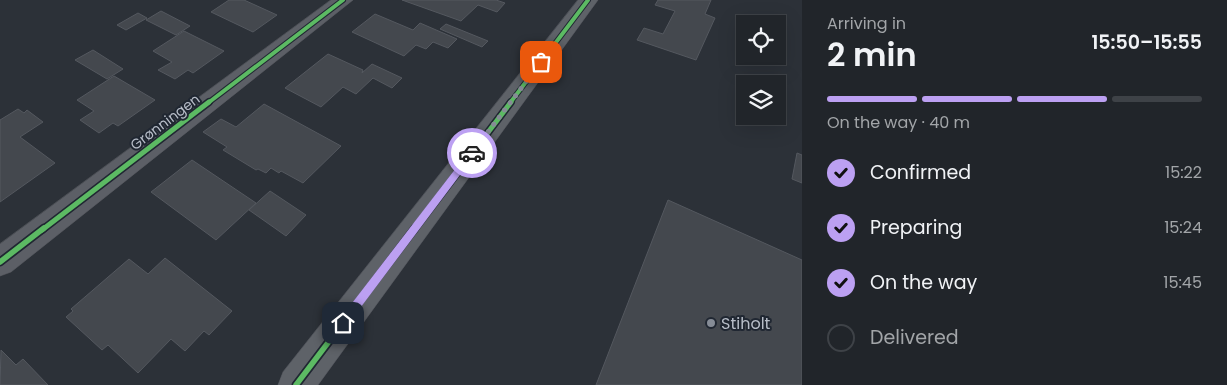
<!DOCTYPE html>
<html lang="en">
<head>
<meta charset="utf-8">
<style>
	body { margin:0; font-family:Poppins,sans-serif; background:#292d32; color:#f1f3f6; height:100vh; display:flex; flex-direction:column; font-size:19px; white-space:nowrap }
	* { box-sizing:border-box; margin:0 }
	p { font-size:16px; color:#a2a5a8 }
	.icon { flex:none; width:28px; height:28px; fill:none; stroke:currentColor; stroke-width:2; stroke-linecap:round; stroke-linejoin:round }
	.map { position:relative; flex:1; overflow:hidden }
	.sheet { display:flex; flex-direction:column; background:#21252a; width:425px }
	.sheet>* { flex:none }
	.fabs { position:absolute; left:736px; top:15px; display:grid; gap:10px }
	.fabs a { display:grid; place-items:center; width:50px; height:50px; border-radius:0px; background:#21252a; box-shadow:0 5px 20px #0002,0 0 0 1px #3e4247; font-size:25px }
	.pin { position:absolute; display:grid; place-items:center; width:42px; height:42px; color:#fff; margin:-21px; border-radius:10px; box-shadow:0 2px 8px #0006 }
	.courier { position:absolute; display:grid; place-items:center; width:50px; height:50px; margin:-25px; border:4px solid #bca0f2; border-radius:50%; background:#fff; color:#222; box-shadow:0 1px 6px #0007 }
	.overview em { font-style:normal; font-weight:600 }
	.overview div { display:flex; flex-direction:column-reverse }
	.overview { display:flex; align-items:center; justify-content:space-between; height:85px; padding:0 25px }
	h1 { font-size:32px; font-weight:600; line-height:38px }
	.bar { display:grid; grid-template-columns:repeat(4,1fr); gap:8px 5px; align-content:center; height:60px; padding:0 25px }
	.bar i { height:6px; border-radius:4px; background:#3e4247 }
	.bar .current { background:#bca0f2 }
	.bar p { grid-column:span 4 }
	ol { padding:0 25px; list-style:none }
	li { display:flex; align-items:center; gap:15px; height:55px }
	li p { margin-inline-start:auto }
	li .icon { padding:5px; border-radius:50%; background:#bca0f2; color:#111; stroke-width:4 }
	li:last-child { color:#a2a5a8 }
	li i { width:28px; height:28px; border:2px solid #3e4247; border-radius:50% }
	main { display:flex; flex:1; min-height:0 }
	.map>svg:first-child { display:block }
</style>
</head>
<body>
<main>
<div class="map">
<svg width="802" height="385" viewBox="0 0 802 385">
	<rect width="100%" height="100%" fill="#2c3138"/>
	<!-- building -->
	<g fill="#44484e" stroke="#54585f">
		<polygon points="229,0 244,0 277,15 253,32 211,12"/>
		<polygon points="402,0 496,0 505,3 497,12 478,5 461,21"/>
		<polygon points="658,0 711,0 705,14 715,18 696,60 637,40 644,28 663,34 675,11 655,5"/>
		<polygon points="161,11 190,26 176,35 146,20"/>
		<polygon points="138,13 147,18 126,30 117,25"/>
		<polygon points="375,14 413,30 420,23 457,39 448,48 433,42 426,49 416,45 404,56 352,32"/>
		<polygon points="446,24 488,41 482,47 440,29"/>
		<polygon points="184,31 224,51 193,73 188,70 175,79 158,70 172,62 153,51"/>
		<polygon points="93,50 123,69 107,79 75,60"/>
		<polygon points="328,54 363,70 362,73 372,64 402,78 392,88 373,78 356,94 343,87 321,107 285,88"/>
		<polygon points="114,76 155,100 118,126 113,123 99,133 80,120 94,111 77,100"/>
		<polygon points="264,104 341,146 303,183 281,171 279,173 271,168 266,173 258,169 256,170 223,150 227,147 203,132 221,119 236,127"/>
		<polygon points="18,109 24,113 27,110 43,122 20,137 55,163 0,202 0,120"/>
		<polygon points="797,153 802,155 802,183 792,179"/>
		<polygon points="192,160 256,203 216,240 151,192"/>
		<polygon points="270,191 306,215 286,236 249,210"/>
		<polygon points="668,200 802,260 802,385 596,385"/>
		<polygon points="165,258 232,311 209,335 204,331 185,351 171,339 138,373 108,345 102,350 66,317 73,311 71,309 129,259 148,274"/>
		<polygon points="1,350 16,365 23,359 48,385 0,385"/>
	</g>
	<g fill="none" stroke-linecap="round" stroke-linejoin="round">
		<defs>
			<polygon id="minor" points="331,0 353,0 11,272 0,276 0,244"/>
			<polygon id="major" points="578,0 598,0 318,385 278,385 283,372"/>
		</defs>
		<!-- minor casing -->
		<use href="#minor" stroke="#4a4d53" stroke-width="1"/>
		<!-- major casing -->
		<use href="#major" stroke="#4a4d55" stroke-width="1"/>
		<!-- minor -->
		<use href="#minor" fill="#5c5f66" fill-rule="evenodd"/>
		<!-- major -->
		<use href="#major" fill="#5e6268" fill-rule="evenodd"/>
		<defs>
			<g id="cycleway-far2">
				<polyline points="208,103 343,0"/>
				<polyline points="510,103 588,0"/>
			</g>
			<g id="cycleway-far1">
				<polyline points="42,230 209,102"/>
				<polyline points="414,230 511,102"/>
			</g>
			<g id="cycleway">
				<polyline points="0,262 44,228"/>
				<polyline points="296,385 415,228"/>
			</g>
		</defs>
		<!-- cycleway-far2 casing -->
		<use href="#cycleway-far2" stroke="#202732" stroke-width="6"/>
		<!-- cycleway-far1 casing -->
		<use href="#cycleway-far1" stroke="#202732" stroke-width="8"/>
		<!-- cycleway casing -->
		<use href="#cycleway" stroke="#202732" stroke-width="9"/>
		<!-- cycleway-far2 -->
		<use href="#cycleway-far2" stroke="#5cba63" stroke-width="4"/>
		<!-- cycleway-far1 -->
		<use href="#cycleway-far1" stroke="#5cba63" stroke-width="5"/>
		<!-- cycleway -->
		<use href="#cycleway" stroke="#5cba63" stroke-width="5.5"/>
	</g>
	<!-- route -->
	<polygon fill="#bca0f2" points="472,150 476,153 475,155 346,327 339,327 339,320 469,151"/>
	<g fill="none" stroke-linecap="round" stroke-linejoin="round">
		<!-- done -->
		<polyline stroke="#868c96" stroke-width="5" stroke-dasharray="0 9" points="472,153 541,62"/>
	</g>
	<!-- markers -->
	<circle fill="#868c96" stroke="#202732" stroke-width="2" cx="711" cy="323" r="5"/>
	<g text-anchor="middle" stroke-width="4" stroke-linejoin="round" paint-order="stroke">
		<!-- street labels -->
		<g font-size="14" fill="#b7bdc8" stroke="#202732">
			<text transform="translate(165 122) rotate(-37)" y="5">Grønningen</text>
		</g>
		<!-- near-poi labels -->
		<g font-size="16" fill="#b7bdc8" stroke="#202732" text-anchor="start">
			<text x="721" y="329">Stiholt</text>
		</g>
	</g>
</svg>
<div class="fabs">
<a><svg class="icon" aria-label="locate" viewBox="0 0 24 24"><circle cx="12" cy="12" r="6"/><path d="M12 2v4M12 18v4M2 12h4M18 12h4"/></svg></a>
<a><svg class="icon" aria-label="layers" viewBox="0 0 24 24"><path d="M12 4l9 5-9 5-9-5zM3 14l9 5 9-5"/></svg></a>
</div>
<div class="pin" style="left:541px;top:62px;background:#ea580c"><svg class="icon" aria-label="bag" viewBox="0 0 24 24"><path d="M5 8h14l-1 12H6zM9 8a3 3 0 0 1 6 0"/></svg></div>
<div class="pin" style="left:343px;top:323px;background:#1f2937"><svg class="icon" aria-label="home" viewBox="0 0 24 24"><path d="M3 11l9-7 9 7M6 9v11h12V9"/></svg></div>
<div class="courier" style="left:472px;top:153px"><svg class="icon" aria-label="car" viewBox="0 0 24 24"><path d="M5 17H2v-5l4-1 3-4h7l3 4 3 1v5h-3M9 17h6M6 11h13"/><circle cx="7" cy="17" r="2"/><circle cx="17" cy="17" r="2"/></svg></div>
</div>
<section class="sheet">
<div class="overview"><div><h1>2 min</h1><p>Arriving in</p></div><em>15:50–15:55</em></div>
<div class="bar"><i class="current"></i><i class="current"></i><i class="current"></i><i></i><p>On the way · 40 m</p></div>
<ol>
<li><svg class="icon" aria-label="check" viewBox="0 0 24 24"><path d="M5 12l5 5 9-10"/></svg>Confirmed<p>15:22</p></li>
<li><svg class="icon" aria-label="check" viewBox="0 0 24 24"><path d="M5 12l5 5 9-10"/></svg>Preparing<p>15:24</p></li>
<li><svg class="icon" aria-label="check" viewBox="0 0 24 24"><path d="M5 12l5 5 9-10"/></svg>On the way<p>15:45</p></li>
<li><i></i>Delivered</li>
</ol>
</section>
</main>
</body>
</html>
